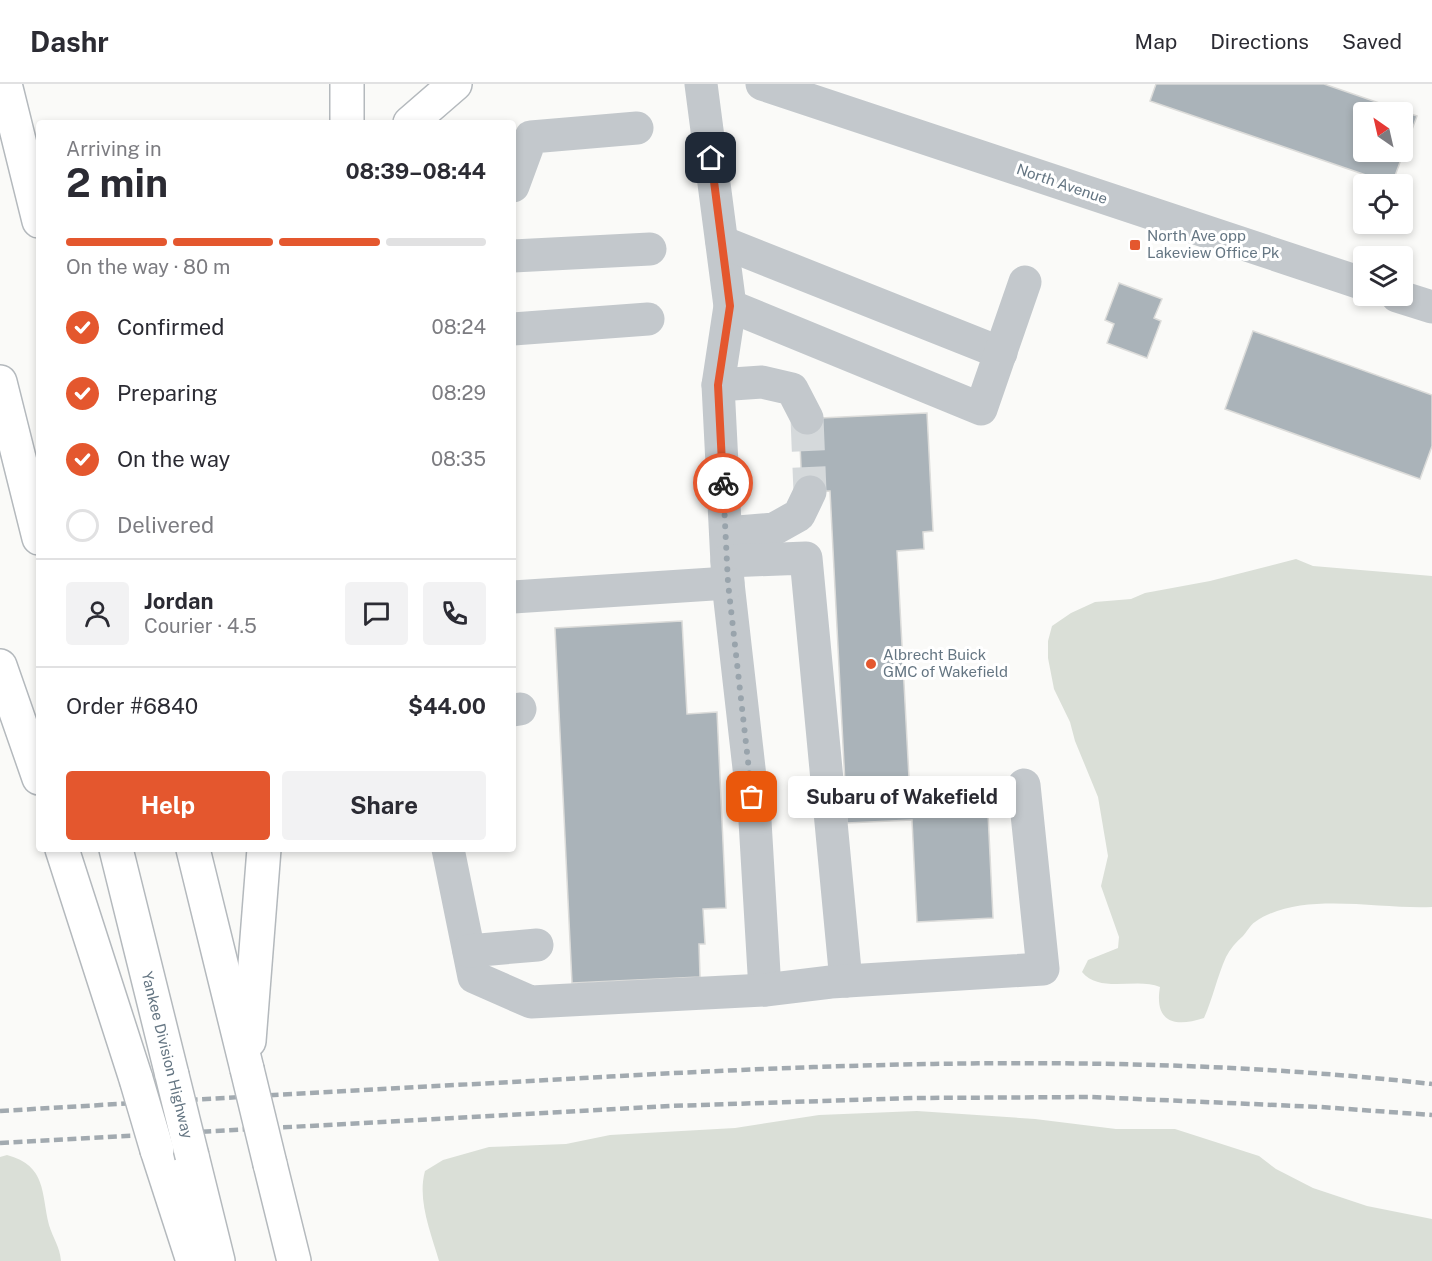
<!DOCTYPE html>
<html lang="en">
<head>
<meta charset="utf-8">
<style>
	body { margin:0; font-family:"Public Sans",sans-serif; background:#f2f2f3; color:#2b2b33; height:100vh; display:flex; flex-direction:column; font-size:22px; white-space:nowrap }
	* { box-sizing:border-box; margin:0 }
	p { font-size:20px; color:#7c7c81 }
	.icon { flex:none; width:33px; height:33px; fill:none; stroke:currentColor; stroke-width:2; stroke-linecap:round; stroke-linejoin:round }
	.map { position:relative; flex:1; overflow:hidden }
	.drawer { position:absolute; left:36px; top:36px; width:480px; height:732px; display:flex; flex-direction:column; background:#fff; border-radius:6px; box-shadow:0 3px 9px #0003 }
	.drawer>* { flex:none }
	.needle { width:39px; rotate:326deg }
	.fabs { position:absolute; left:1353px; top:18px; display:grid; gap:12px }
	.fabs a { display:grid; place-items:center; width:60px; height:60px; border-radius:6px; background:#fff; box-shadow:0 3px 9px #0003; font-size:30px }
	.pin { position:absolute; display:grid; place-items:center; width:51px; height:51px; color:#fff; margin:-26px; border-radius:12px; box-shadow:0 3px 9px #0006 }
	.courier { position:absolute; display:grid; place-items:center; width:60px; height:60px; margin:-30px; border:4px solid #e4572e; border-radius:50%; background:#fff; color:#222; box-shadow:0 2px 8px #0007 }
	.bubble { position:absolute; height:42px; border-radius:6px; background:#fff; box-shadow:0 3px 9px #0003; font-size:20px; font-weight:700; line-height:42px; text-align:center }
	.head em { font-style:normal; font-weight:700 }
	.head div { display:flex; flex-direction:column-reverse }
	.head { display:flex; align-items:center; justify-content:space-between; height:102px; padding:0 30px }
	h1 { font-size:39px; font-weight:700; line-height:45px }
	.bar { display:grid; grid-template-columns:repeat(4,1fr); gap:9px 6px; align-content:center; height:72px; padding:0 30px }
	.bar i { height:8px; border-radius:4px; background:#e1e1e2 }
	.bar .selected { background:#e4572e }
	.bar p { grid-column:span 4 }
	.line { display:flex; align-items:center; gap:15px; padding:0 30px; border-top:2px solid #e1e1e2 }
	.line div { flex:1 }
	.round { display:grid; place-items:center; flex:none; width:63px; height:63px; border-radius:6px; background:#f2f2f3 }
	ol { padding:0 30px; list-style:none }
	li { display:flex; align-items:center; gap:18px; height:66px }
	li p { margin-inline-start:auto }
	li .icon { padding:6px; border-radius:50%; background:#e4572e; color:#fff; stroke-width:4 }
	li:last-child { color:#7c7c81 }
	li i { width:33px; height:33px; border:3px solid #e1e1e2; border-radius:50% }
	.primary-button { display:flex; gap:12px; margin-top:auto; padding:12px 30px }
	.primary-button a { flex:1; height:69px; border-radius:6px; background:#e4572e; color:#fff; font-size:24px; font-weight:700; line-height:69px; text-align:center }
	.primary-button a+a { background:#f2f2f3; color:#2b2b33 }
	header { display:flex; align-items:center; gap:36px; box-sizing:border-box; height:84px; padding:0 30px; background:#fff; border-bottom:2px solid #e1e1e2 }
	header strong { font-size:28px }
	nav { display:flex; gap:33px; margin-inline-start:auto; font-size:21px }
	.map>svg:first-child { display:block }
</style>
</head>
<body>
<header>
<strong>Dashr</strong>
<nav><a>Map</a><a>Directions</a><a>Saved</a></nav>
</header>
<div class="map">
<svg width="1432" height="1177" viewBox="0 0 1432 1177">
	<rect width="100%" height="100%" fill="#fafaf8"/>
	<!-- green -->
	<g fill="#dadfd7">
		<path d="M1296,475L1313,482L1432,492V823C1381,826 1300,806 1255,838C1250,841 1247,848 1243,852C1236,858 1230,865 1226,873C1217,893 1213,914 1204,934C1174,944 1154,938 1160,903C1137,893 1100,910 1082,888L1088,876L1118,864L1119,853L1101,802L1108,772L1098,713L1075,657L1070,638L1054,605L1048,574V557L1052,542L1071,529L1095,518L1131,515L1145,509L1210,497Z"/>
		<path d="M917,1027L1035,1035L1116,1045H1175L1259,1072L1276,1085L1313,1104L1367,1122L1432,1135V1177H439C431,1149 417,1116 425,1087L443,1076L489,1063L566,1060L610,1051L735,1044L819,1031Z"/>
		<path d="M7,1071C47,1082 41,1109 49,1141C53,1154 60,1163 61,1177H0V1073Z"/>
	</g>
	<!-- building -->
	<g fill="#aab3b9" stroke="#dcdcda" stroke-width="1.5" fill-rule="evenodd">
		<path d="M1156,0H1324L1417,32L1392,100L1150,17ZM1364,28H1402V68H1364Z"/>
		<polygon points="1119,199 1162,215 1154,234 1161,237 1147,274 1107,259 1114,240 1105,236"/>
		<polygon points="1253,247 1432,311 1432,362 1420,395 1225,325"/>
		<polygon points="927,329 933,447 923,448 924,465 897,467 909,694 930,693 931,711 987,708 993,834 917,838 912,736 847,739 830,407 802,408 799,335"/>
		<polygon points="682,537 687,630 717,628 726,824 703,825 705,860 699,860 700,893 572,899 555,544"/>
	</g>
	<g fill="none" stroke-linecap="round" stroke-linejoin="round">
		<!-- minor-tunnel -->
		<polyline stroke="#d5d9db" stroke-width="33" stroke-dasharray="33 16" stroke-linecap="butt" points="807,334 810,408"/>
		<defs>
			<g id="highway">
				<polyline points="5,0 39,137"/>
				<polyline points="347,39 347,0"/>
				<polyline points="410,39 455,0"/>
				<polyline points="0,298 39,454"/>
				<polyline points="0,582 39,694"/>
				<polyline points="62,765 136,995"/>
				<polyline points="116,765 172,991"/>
				<polyline points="193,765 247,985"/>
				<polyline points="249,957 264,765"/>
				<polyline points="157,1066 193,1177"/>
				<polyline points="192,1072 218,1177"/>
				<polyline points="270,1080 294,1177"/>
			</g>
		</defs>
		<!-- highway casing -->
		<use href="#highway" stroke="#b4b9bd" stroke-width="36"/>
		<!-- minor -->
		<g stroke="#c3c8cc" stroke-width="33">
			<polyline points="701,0 730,222 718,301 728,499 755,737 765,906"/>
			<polyline points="762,0 1364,200"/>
			<polyline points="513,102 531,53 637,44"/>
			<polyline points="722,158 1001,269"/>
			<polyline points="513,172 650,165"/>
			<polyline points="1397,212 1432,223"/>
			<polyline points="730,222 981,325 1025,198"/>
			<polyline points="513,245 648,235"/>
			<polyline points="718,301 762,298 792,305 807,334"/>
			<polyline points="726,449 774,445 799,431 810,408"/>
			<polyline points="727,477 806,474 846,897"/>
			<polyline points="513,513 728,499"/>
			<polyline points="513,626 520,625"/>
			<polyline points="448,765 474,893 531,918 765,906 831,898 1043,885 1024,701"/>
			<polyline points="469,867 537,861"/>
		</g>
		<!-- highway -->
		<use href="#highway" stroke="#fff" stroke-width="33"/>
		<!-- rail -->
		<g stroke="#a2aab0" stroke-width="4.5" stroke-dasharray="9 4.5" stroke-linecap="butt">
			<path d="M0,1027C182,1016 365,1006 547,996C842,979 1137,967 1432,1000"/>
			<polyline points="0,1059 670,1022 913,1014 1092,1013 1320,1023 1432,1031"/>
		</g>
		<defs>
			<g id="highway-bridge">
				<polyline points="247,985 270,1080"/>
				<polyline points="172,991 192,1072"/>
				<polyline points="136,995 157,1066"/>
			</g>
		</defs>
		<!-- highway-bridge casing -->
		<use href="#highway-bridge" stroke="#b4b9bd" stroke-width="36" stroke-linecap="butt"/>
		<!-- highway-bridge -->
		<use href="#highway-bridge" stroke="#fff" stroke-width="33"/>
	</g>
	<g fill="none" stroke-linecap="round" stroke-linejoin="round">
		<!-- done -->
		<polyline stroke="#99a4ac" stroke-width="6" stroke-dasharray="0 10.8" points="723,399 728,499 752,713"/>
		<!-- route -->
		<polyline stroke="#e4572e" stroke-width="8" points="711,74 730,222 718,301 723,399"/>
	</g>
	<!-- markers -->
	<g fill="#e4572e" stroke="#fff" stroke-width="2">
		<rect x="1129" y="155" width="12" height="12" rx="3"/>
		<circle cx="871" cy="580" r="6"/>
	</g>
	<g text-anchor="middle" stroke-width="6" stroke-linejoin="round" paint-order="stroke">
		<!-- street labels -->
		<g font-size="15" fill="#657683" stroke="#fff">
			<text transform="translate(1062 100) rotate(19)" y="5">North Avenue</text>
			<text transform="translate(167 971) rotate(76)" y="5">Yankee Division Highway</text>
		</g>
		<!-- poi labels -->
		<g font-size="15" fill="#657683" stroke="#fff" text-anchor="start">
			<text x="1147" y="157">North Ave opp<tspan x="1147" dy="17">Lakeview Office Pk</tspan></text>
			<text x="883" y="576">Albrecht Buick<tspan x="883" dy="17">GMC of Wakefield</tspan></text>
		</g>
	</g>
</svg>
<div class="fabs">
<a><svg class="needle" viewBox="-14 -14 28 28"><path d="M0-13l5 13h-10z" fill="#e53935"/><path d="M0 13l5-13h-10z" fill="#7c7c81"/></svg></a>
<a><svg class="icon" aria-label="locate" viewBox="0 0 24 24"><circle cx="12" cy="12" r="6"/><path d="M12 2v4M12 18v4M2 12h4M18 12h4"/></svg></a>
<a><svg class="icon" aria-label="layers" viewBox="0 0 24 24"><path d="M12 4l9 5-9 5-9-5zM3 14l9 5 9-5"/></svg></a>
</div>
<div class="pin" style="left:752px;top:713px;background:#ea580c"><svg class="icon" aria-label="bag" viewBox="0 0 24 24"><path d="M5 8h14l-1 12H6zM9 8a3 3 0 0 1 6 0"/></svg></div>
<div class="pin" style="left:711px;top:74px;background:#1f2937"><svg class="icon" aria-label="home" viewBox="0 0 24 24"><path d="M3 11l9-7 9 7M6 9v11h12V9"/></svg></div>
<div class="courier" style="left:723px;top:399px"><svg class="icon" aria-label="bike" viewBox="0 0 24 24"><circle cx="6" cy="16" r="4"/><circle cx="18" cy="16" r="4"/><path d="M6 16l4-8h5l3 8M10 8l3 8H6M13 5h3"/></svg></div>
<div class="bubble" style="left:788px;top:692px;width:228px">Subaru of Wakefield</div>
<section class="drawer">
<div class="head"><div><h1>2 min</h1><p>Arriving in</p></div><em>08:39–08:44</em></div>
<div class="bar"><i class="selected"></i><i class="selected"></i><i class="selected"></i><i></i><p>On the way · 80 m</p></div>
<ol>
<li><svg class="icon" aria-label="check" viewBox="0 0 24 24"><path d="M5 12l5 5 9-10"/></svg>Confirmed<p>08:24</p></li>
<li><svg class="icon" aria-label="check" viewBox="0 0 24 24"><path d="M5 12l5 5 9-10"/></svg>Preparing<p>08:29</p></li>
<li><svg class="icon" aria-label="check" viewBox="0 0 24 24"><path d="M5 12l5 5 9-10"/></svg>On the way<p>08:35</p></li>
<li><i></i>Delivered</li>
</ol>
<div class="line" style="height:108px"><a class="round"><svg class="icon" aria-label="person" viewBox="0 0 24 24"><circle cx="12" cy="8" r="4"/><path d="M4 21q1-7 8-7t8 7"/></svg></a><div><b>Jordan</b><p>Courier · 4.5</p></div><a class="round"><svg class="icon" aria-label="chat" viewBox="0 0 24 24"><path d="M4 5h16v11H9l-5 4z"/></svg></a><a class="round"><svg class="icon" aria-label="phone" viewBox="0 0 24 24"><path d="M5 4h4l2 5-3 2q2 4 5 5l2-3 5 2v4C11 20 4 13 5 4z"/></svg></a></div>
<div class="line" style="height:78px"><div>Order #6840</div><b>$44.00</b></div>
<div class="primary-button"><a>Help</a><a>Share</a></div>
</section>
</div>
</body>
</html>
